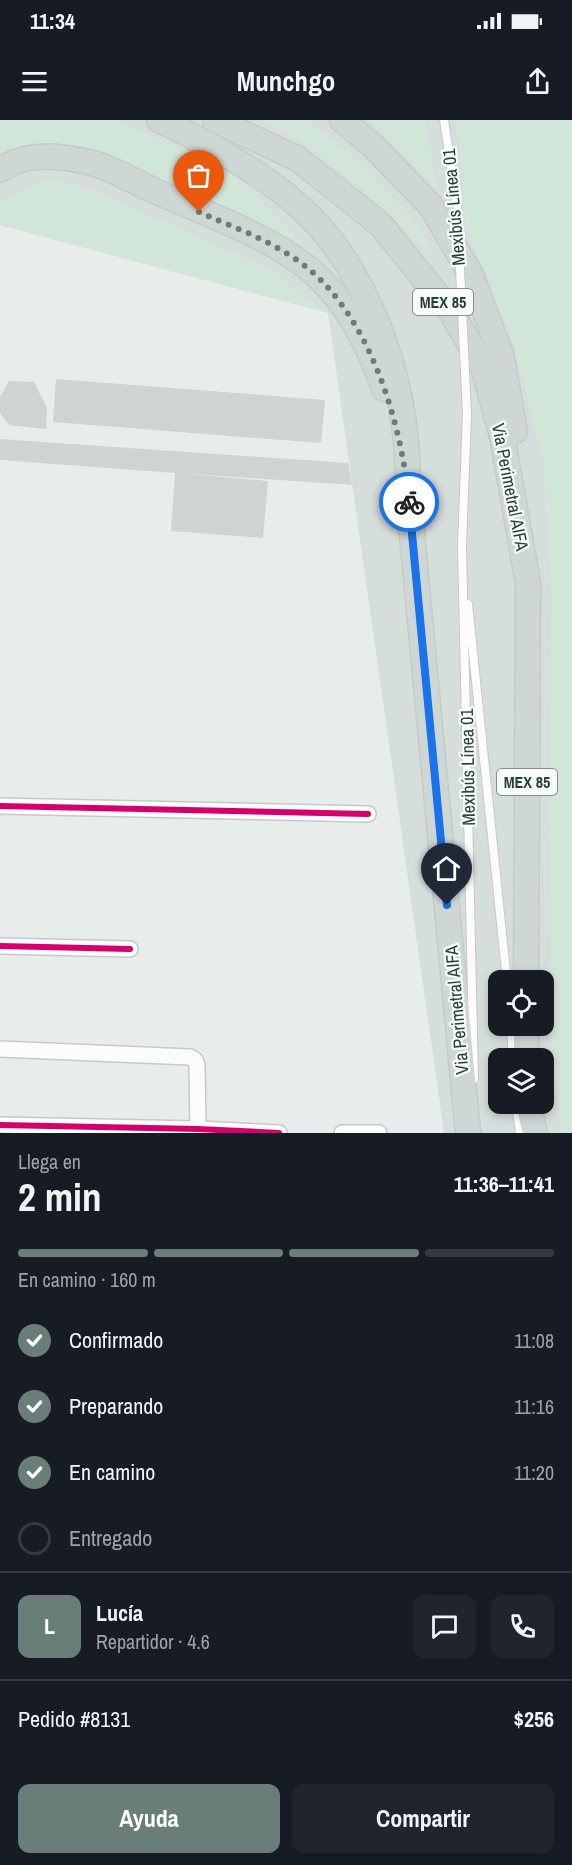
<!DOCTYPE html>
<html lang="es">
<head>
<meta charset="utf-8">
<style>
	body { margin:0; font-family:"Archivo Narrow",sans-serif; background:#20242c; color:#f1f3f6; height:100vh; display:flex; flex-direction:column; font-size:22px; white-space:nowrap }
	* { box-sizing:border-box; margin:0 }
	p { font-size:20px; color:#9ea1a6 }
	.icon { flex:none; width:33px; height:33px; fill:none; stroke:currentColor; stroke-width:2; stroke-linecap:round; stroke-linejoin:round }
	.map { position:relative; height:1013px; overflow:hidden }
	.panel { display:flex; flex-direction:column; background:#171b24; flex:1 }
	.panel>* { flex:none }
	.buttons { position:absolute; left:488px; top:850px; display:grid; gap:12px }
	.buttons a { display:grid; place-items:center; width:66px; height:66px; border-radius:12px; background:#171b24; box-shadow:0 3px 9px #0003; font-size:30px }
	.pin { position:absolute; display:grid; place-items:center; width:51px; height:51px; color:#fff; margin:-62px -26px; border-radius:50% 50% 50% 0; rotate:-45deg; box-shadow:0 0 6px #0007 }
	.pin .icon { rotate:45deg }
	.courier { position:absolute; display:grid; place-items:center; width:60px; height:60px; margin:-30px; border:4px solid #1a73e8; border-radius:50%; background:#fff; color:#222; box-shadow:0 2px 8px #0007 }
	.summary em { font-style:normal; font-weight:700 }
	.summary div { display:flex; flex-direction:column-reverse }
	.summary { display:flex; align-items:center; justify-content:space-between; height:102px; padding:0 18px }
	h1 { font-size:39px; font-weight:700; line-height:45px }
	.bar { display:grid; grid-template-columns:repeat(4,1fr); gap:9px 6px; align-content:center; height:72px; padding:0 18px }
	.bar i { height:8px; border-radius:4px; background:#363941 }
	.bar .current { background:#697e78 }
	.bar p { grid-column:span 4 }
	.line { display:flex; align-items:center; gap:15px; padding:0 18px; border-top:2px solid #363941 }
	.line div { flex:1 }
	.round { display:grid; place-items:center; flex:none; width:63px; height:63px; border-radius:12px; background:#20242c }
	ol { padding:0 18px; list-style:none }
	li { display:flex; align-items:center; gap:18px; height:66px }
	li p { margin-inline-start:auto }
	li .icon { padding:6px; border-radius:50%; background:#697e78; color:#fff; stroke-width:4 }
	li:last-child { color:#9ea1a6 }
	li i { width:33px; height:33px; border:3px solid #363941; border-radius:50% }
	.action { display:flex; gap:12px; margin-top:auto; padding:12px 18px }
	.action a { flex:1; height:69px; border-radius:12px; background:#697e78; color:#fff; font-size:24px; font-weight:700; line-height:69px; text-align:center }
	.action a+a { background:#20242c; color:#f1f3f6 }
	.status { display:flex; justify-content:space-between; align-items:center; height:42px; padding:0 30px; background:#171b24; direction:ltr }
	.status svg { height:16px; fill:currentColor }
	header { display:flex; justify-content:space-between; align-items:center; height:78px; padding:0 18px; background:#171b24; font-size:27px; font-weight:700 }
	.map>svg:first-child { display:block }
</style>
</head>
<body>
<div class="status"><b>11:34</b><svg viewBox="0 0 49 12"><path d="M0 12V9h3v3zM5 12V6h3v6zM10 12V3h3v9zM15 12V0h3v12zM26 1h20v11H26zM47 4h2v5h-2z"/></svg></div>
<header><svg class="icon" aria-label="menu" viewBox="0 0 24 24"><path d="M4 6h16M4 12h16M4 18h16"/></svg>Munchgo<svg class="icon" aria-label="share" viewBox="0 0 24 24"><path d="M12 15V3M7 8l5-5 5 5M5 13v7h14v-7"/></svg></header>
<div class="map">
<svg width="572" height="1013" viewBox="0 0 572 1013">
	<rect width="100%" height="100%" fill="#e8edeb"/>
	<!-- built -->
	<path fill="#d6dedb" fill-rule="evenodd" d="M0,0H572V1013H444L328,193L0,105ZM498,861H543V906H498ZM498,939H543V984H498Z"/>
	<!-- green -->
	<g fill="#d1e6d8">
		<polygon points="0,0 117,0 192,34 237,58 323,144 265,106 103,38 0,42"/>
		<polygon points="260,0 307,0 362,44 420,107 437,142 358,65 294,16"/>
		<polygon points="367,0 426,0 437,70 384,13"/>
		<polygon points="455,0 572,0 572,1013 562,1013 552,951 549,689 551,474 544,343 515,226 467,110 459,21"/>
		<polygon points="45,59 84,66 274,151 304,178 328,193 0,105 0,81"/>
	</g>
	<!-- building -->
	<g fill="#cfd4d2">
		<polygon points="56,259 325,280 321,323 53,302"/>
		<polygon points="9,261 34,262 47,288 46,309 9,305 0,293 0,277"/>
		<polygon points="0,319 348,343 352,365 178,353 268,361 263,418 171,411 175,353 0,340"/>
	</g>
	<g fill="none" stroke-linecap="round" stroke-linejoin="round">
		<defs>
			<g id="service">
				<polyline points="444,0 457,86"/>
				<polyline points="467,294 462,426 474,959"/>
				<polyline points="468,484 507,861"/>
				<polyline points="511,906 513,939"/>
				<polyline points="516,984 520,1013"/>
			</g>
			<g id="minor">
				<polyline points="0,686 368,694"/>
				<polyline points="0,826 130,829"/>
				<polyline points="0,929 190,937 195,940 197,945 198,1009"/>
				<polyline points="0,1005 198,1009 279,1013"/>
				<polyline points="342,1013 379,1013"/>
			</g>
			<g id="primary">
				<path d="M159,0C211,24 280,62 318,105C367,160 397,240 405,313C408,333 407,353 408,372L468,1013"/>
				<polyline points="215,0 298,39 381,105 451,192 483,247 502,316 528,463 526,861"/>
				<polyline points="342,0 374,27 431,86 471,155 501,234 515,311"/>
				<path d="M0,50C26,32 58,35 88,42C111,47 134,62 155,71C205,94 277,118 317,156C348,185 370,228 384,269"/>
				<polyline points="526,939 526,906"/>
				<polyline points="528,984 535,1013"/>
			</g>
		</defs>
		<!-- service casing -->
		<use href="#service" stroke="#c5cac8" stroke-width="10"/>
		<!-- minor casing -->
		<use href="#minor" stroke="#c5cac8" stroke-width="18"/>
		<!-- primary casing -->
		<use href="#primary" stroke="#c3ccc9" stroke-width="27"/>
		<!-- service -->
		<use href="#service" stroke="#fcfcfc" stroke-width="8"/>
		<!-- minor -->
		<use href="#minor" stroke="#fcfcfc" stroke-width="15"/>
		<!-- primary -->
		<use href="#primary" stroke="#cfd7d5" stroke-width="24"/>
		<defs>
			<polyline id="service-bridge" points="457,86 467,294"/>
		</defs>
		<!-- service-bridge casing -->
		<use href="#service-bridge" stroke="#c5cac8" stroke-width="10" stroke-linecap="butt"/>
		<!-- service-bridge -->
		<use href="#service-bridge" stroke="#fcfcfc" stroke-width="8"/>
		<defs>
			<g id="cycleway">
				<polyline points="0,686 368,694"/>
				<polyline points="0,826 130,829"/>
				<polyline points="0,1005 198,1009 279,1013"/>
			</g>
		</defs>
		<!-- cycleway casing -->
		<use href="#cycleway" stroke="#f7fbf9" stroke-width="10"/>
		<!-- cycleway -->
		<use href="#cycleway" stroke="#d6006c" stroke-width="6"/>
	</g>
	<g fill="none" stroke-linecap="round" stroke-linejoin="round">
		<!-- done -->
		<path stroke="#697e78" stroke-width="6" stroke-dasharray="0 10.8" d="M199,92C233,107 270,120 301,143C369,193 401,300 409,382"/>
		<!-- route -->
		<polyline stroke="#1a73e8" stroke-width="8" points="409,382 447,785"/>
	</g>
	<g text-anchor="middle" stroke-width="4.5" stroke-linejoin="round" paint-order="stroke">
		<!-- shield labels -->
		<g fill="#f7fbf9" stroke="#637a73" stroke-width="1.5">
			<rect x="413" y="169" width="60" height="26" rx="4.5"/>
			<rect x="497" y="649" width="60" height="26" rx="4.5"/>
		</g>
		<g font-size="16" font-weight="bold" fill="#24423a">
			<text x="443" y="188">MEX 85</text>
			<text x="527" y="668">MEX 85</text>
		</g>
		<!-- street labels -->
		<g font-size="18" fill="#24423a" stroke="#f7fbf9">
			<text transform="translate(454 87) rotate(-95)" y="6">Mexibús Línea 01</text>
			<text transform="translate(510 367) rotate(79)" y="6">Via Perimetral AIFA</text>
			<text transform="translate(468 647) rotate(-91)" y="6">Mexibús Línea 01</text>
			<text transform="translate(457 890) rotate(-95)" y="6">Via Perimetral AIFA</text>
		</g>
	</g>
</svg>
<div class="buttons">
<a><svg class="icon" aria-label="locate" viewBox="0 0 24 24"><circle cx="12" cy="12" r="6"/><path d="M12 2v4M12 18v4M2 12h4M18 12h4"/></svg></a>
<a><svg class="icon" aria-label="layers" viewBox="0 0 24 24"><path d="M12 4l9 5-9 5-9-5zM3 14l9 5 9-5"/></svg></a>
</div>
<div class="pin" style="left:199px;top:92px;background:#ea580c"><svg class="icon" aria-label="bag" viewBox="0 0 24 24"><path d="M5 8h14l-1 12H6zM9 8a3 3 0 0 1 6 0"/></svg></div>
<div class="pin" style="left:447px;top:785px;background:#1f2937"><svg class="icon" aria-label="home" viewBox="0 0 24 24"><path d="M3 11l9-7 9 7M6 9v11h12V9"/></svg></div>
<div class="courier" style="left:409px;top:382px"><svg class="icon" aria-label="bike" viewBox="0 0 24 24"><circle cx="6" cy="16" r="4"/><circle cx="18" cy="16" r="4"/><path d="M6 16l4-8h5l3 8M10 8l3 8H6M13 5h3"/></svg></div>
</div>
<section class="panel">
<div class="summary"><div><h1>2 min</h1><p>Llega en</p></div><em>11:36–11:41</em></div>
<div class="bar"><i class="current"></i><i class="current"></i><i class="current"></i><i></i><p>En camino · 160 m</p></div>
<ol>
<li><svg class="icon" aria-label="check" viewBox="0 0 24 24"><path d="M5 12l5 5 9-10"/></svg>Confirmado<p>11:08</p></li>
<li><svg class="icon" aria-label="check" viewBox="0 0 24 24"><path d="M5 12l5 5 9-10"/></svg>Preparando<p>11:16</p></li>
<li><svg class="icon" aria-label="check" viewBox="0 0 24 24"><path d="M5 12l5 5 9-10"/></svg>En camino<p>11:20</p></li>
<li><i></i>Entregado</li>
</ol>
<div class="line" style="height:108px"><b class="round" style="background:#697e78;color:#fff">L</b><div><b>Lucía</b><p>Repartidor · 4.6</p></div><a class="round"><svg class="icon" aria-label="chat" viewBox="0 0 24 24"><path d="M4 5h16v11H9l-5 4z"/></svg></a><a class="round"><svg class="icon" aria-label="phone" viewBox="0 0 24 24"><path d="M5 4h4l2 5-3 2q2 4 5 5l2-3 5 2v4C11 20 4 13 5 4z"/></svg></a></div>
<div class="line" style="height:78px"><div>Pedido #8131</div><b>$256</b></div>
<div class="action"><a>Ayuda</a><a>Compartir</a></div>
</section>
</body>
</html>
